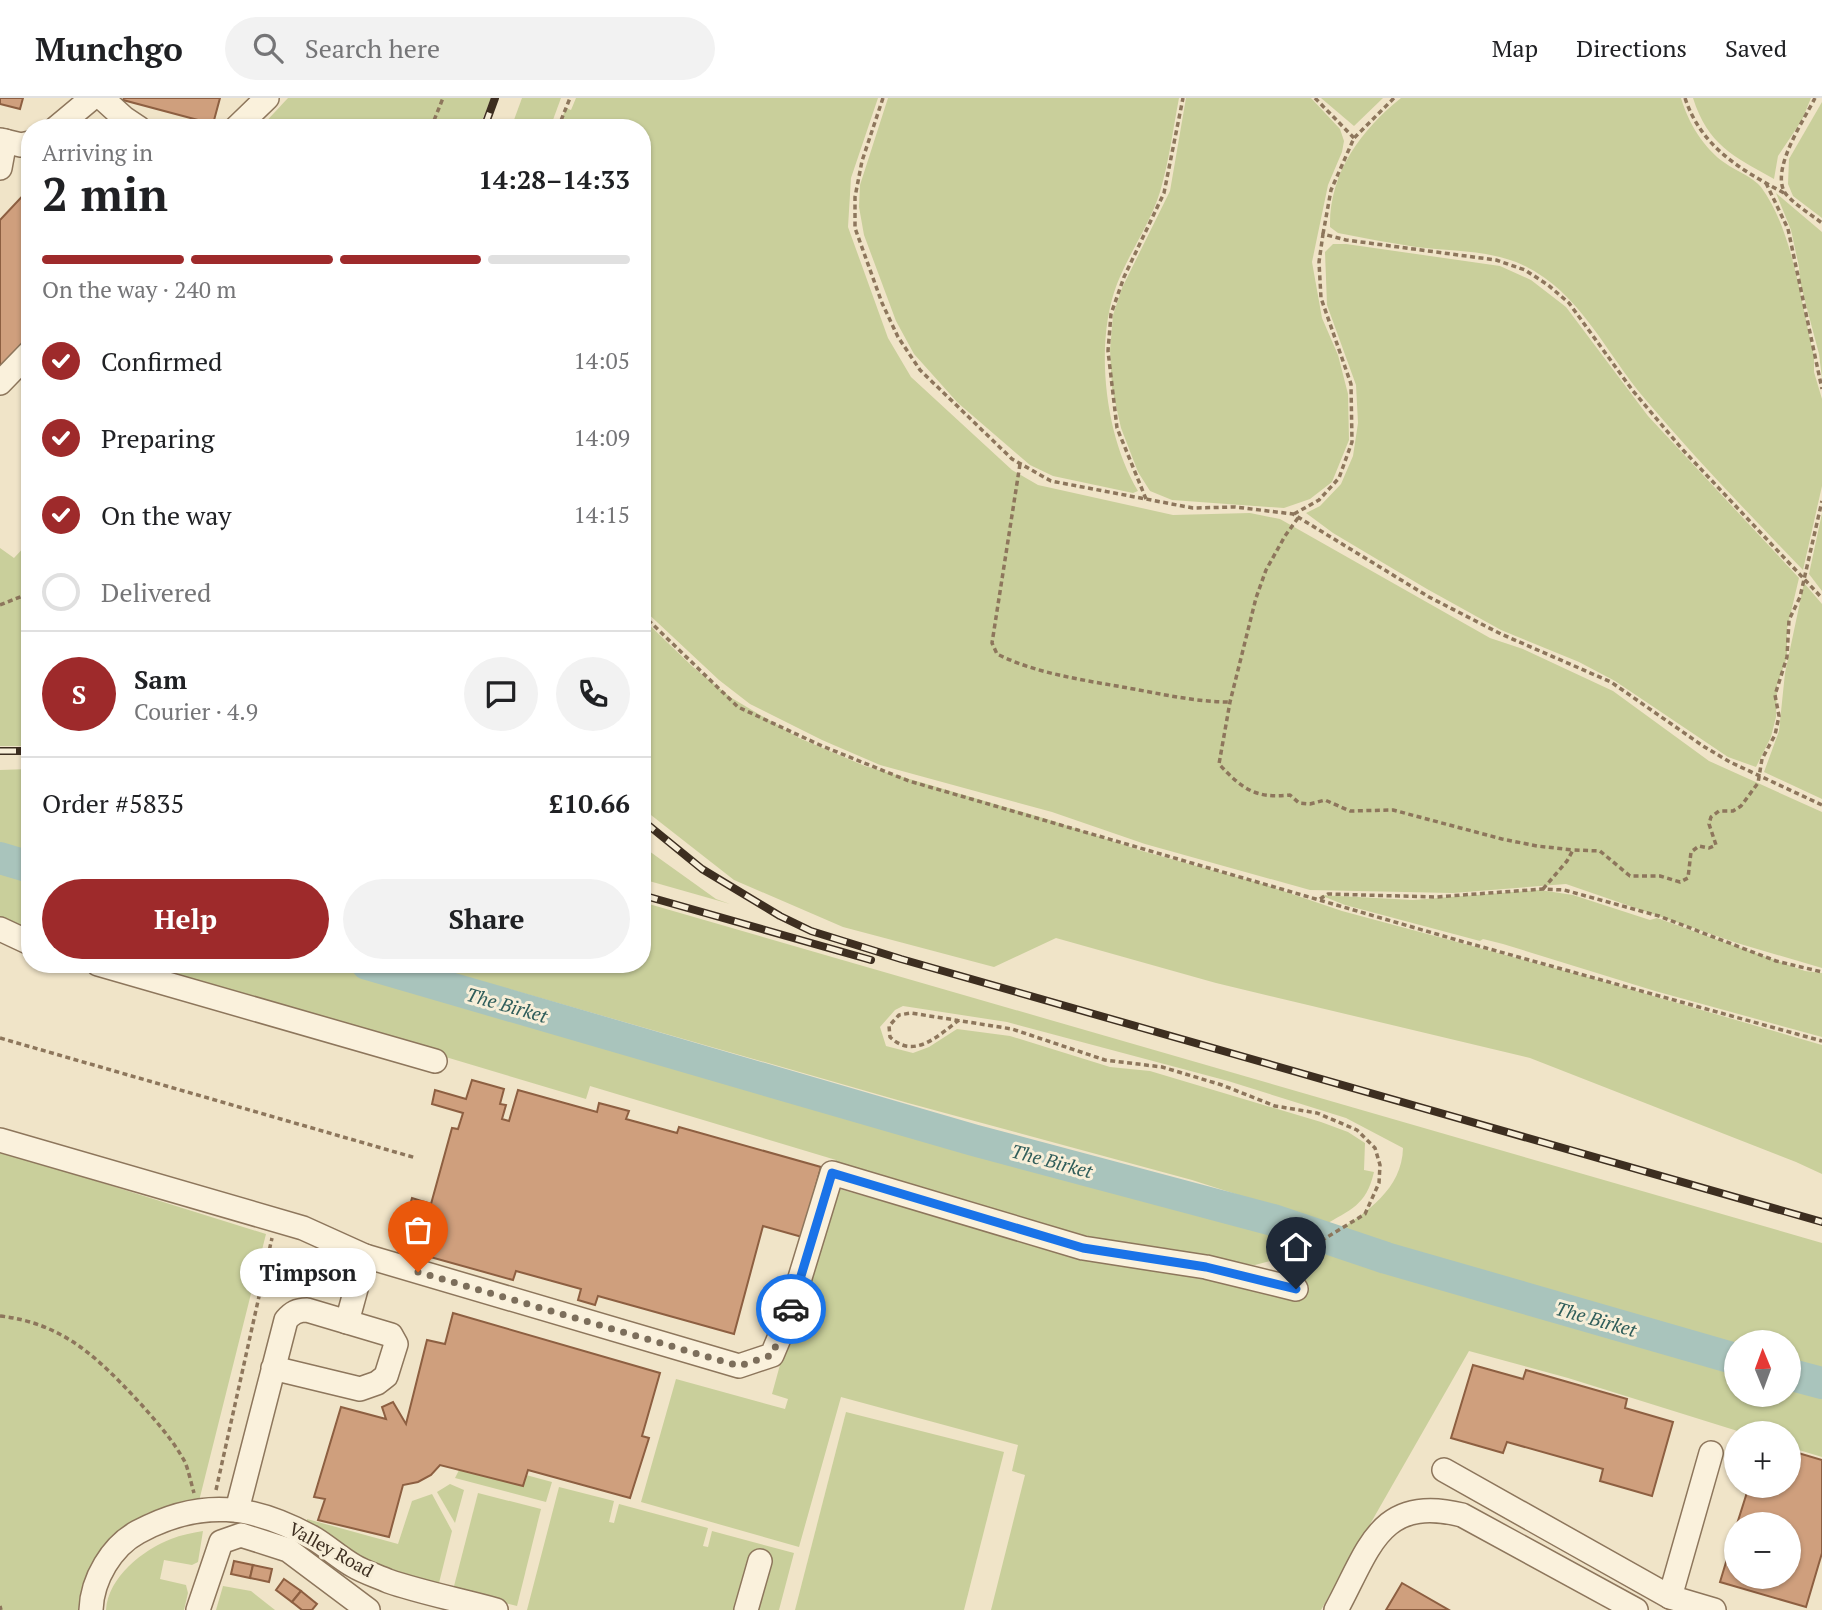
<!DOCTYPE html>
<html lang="en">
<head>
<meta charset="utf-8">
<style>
	body { margin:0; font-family:"PT Serif",serif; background:#f2f2f2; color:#202124; height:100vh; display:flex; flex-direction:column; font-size:26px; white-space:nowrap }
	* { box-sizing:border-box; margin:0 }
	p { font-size:23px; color:#757577 }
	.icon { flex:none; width:38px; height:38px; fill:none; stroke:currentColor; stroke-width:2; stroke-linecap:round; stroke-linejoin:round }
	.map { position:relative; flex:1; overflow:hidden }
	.details { position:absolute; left:21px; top:21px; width:630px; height:854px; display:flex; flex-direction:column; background:#fff; border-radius:28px; box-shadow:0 2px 5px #0004 }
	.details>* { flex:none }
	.needle { width:46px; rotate:359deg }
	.buttons { position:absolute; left:1724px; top:1232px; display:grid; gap:14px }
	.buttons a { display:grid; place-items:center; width:77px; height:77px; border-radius:50%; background:#fff; box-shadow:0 2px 5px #0004; font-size:35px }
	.pin { position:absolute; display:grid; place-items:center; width:60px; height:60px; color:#fff; margin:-72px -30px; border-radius:50% 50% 50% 0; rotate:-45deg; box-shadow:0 0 7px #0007 }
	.pin .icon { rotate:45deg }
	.courier { position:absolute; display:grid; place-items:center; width:70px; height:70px; margin:-35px; border:5px solid #1a73e8; border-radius:50%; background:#fff; color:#222; box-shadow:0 2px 9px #0007 }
	.bubble { position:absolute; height:49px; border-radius:24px; background:#fff; box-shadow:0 2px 5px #0004; font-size:23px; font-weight:600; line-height:49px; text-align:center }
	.overview em { font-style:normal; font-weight:600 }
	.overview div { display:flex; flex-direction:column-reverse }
	.overview { display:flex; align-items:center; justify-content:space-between; height:119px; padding:0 21px }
	h1 { font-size:46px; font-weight:600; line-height:52px }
	.bar { display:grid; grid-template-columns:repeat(4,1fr); gap:10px 7px; align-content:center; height:84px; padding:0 21px }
	.bar i { height:9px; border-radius:5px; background:#e0e0e0 }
	.bar .on { background:#9e2a2b }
	.bar p { grid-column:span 4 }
	.line { display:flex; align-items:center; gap:18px; padding:0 21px; border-top:2px solid #e0e0e0 }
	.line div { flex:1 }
	.round { display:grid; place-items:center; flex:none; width:74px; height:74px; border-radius:37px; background:#f2f2f2 }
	ol { padding:0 21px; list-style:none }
	li { display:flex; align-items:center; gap:21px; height:77px }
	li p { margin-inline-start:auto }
	li .icon { padding:7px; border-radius:50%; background:#9e2a2b; color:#fff; stroke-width:4 }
	li:last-child { color:#757577 }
	li i { width:38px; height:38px; border:4px solid #e0e0e0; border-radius:50% }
	.primary-button { display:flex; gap:14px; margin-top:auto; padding:14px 21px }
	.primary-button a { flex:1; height:80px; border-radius:42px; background:#9e2a2b; color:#fff; font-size:28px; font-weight:600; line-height:80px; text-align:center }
	.primary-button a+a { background:#f2f2f2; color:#202124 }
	header { display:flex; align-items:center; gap:42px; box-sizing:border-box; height:98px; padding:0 35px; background:#fff; border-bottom:2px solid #e0e0e0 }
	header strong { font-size:33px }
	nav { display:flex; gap:38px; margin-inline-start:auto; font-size:24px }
	.search { width:490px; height:63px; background:#f2f2f2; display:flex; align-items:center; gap:18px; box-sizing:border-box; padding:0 24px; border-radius:38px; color:#757577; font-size:26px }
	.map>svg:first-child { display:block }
</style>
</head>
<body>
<header>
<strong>Munchgo</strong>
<div class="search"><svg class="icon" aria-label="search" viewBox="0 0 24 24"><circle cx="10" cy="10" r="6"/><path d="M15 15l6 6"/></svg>Search here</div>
<nav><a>Map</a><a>Directions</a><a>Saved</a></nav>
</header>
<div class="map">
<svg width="1822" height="1512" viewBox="0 0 1822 1512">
	<rect width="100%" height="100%" fill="#f0e4c8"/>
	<!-- green -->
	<g fill="#c9cf9b">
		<polygon points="288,0 491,0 479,30 260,30"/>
		<polygon points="522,0 561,0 550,30 511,30"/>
		<polygon points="576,0 878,0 851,80 848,129 888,240 911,279 1012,372 1038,387 1173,417 1250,415 1280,421 1490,540 1523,551 1613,593 1709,663 1822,714 1822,870 1737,845 1566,786 1453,795 1310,792 1145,746 1052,714 880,667 822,642 750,606 719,582 642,510 642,30 558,30 566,10 571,12"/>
		<path d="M888,0H1179C1173,31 1169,64 1160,94C1150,126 1129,155 1117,186C1094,246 1105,338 1138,393L1133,395L1053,378L1030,367L958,305L914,256L896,223L864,137L859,109L860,87Z"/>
		<polygon points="1186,0 1311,0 1340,31 1344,43 1342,54 1328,87 1312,164 1322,220 1338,257 1348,296 1349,342 1332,384 1310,401 1284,410 1172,402 1150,393 1138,374 1121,330 1112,290 1110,252 1113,217 1122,190 1170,93"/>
		<polygon points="1321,0 1383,0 1354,28"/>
		<path d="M1401,0H1681C1688,24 1704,51 1725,65C1736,73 1753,79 1761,89C1793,132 1801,206 1814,258V274L1822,301V388L1803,472C1749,416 1695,360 1645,301C1604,253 1578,189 1516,164C1484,152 1449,153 1416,149C1390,145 1364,140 1338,135L1330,129C1329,75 1361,32 1401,0Z"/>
		<path d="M1693,0H1811L1802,22L1778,58L1774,81C1733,58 1708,47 1693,0Z"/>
		<polygon points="1822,4 1822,120 1793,98 1788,86 1789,61"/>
		<polygon points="1776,95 1822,134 1822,281 1819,256 1800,184 1799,169 1791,132"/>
		<polygon points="1333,146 1346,146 1500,168 1531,182 1566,209 1648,318 1799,480 1787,531 1787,559 1777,587 1776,619 1771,639 1756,669 1728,659 1615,583 1579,564 1501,532 1427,491 1333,435 1306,415 1320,408 1341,386 1353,358 1358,325 1356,287 1327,207 1325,154"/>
		<polygon points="1822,415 1822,493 1809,476"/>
		<polygon points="30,443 30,648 0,648 0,450 14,460"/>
		<polygon points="1804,485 1822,506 1822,701 1764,674 1779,633 1785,575"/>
		<polygon points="642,520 693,569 730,599 799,640 865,668 1050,722 1142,753 1263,786 1342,813 1595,881 1822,947 1822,1076 1796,1064 1530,960 1216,885 1056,840 994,869 843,829 734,782 642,710"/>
		<polygon points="30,671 30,757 0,749 0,672"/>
		<polygon points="642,748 716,801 730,806 642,781"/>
		<polygon points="0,763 30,772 30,833 0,821"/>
		<polygon points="1540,792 1573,797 1650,822 1657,820 1805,873 1822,875 1822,939 1655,893 1503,846 1483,841 1480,843 1345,807 1320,797 1413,802"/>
		<path d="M642,804L1822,1145V1274L1789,1265L1788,1244H1736V1250L1335,1135C1367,1114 1402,1091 1403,1050L1346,1020L1228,983L1007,924L903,908L895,912L880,929L886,948L913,955L929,949L957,931L1010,938L1110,969L1150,973L1321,1024L1348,1034L1365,1045L1364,1072L1374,1074C1366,1108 1351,1111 1323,1128L1310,1120L1192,1082L908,1005L421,866H642Z"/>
		<polygon points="135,866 354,866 878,1020 1302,1137 1281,1160 1255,1167 1239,1166 1173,1151 1092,1141 835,1069 836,1062 590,988 586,1001"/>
		<polygon points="0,1053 266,1136 199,1403 147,1415 124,1432 92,1469 78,1512 0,1512"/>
		<polygon points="829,1088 1081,1160 1267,1192 1324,1141 1370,1165 1736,1270 1736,1297 1788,1297 1789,1284 1822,1294 1822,1359 1789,1349 1788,1335 1744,1335 1568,1280 1469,1253 1321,1512 991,1512 1025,1377 1012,1373 1018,1347 841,1299 799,1449 641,1404 676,1281 785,1311 788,1301 772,1296"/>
		<polygon points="846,1314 1004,1354 964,1512 795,1512"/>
		<polygon points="459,1372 523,1388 526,1377 552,1384 546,1404 455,1380"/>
		<polygon points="450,1386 464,1392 455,1425 437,1394"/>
		<polygon points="559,1389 614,1403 609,1424 614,1425 619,1406 708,1430 703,1448 708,1449 712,1433 794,1455 779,1512 527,1512"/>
		<polygon points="478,1395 541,1411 517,1508 453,1492"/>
		<polygon points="432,1396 452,1433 438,1489 385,1473 307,1426 307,1421 398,1446 412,1403"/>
		<path d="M203,1433L198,1464L192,1467L164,1462L160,1481L186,1487L188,1495L184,1512H106C108,1479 143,1452 171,1441C181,1437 192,1435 203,1433Z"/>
		<polygon points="223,1488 251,1493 275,1512 216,1512"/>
	</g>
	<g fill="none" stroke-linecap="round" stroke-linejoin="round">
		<!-- river -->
		<g stroke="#a9c4bc" stroke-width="32">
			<polyline points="0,760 30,769"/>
			<polyline points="367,866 973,1042 1273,1122 1386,1160 1736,1261"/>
			<polyline points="1788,1276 1822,1285"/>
		</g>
	</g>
	<!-- building -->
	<g fill="#cf9f7d" stroke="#8d5f41" stroke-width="2">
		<polygon points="0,0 23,0 20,11 0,6"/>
		<polygon points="124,0 220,0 213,26 123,2"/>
		<polygon points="30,90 30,240 0,272 0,122"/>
		<polygon points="472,982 504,991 500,1006 506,1007 502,1021 509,1023 518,992 597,1014 599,1005 629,1013 626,1021 677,1035 679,1029 821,1069 802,1139 763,1128 734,1236 598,1198 595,1207 578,1202 581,1191 516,1173 513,1182 398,1150 412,1100 431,1106 452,1030 458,1031 463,1015 432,1006 435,992 466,1001"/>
		<polygon points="453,1215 660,1275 642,1338 649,1340 630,1400 528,1372 523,1388 440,1367 431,1377 418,1384 403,1387 389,1439 318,1422 325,1401 314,1399 341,1309 386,1321 382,1309 393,1304 406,1326 427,1242 445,1246"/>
		<polygon points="1473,1267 1523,1281 1526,1272 1627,1301 1625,1310 1673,1324 1652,1398 1600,1383 1603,1371 1507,1344 1503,1355 1451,1340"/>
		<polygon points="1788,1352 1822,1362 1822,1455 1806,1509 1720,1484 1736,1431 1736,1479 1788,1479 1788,1426 1737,1426 1749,1388 1788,1388"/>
		<polygon points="234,1463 253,1467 250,1480 231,1476"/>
		<polygon points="253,1467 272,1471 269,1484 250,1480"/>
		<polygon points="284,1481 301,1493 292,1504 276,1492"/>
		<polygon points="1402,1485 1449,1512 1386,1512"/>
		<polygon points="301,1493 317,1506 312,1512 302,1512 292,1504"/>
	</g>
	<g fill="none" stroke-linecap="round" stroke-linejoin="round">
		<defs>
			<g id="minor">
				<polyline points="102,0 124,20 139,30"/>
				<polyline points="56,30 92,0"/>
				<polyline points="236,30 267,0"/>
				<polyline points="0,42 21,47 30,45"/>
				<polyline points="0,70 5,43"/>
				<polyline points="0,285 30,254"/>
				<polyline points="0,831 30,845"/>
				<polyline points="98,866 435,963"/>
				<polyline points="0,1042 303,1130 365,1158 739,1268 772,1257 788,1219 832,1075 1083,1150 1206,1169 1296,1191"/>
				<polyline points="347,1224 365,1158"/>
				<polyline points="1444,1372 1670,1499 1714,1512"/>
				<path d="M237,1412L286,1222C292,1215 297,1212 307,1212L391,1237L396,1246L386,1278L377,1285L360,1291L273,1270"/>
				<polyline points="1670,1499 1711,1355"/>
				<path d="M91,1512C92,1481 112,1448 138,1434C201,1400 253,1406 315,1441C328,1449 340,1460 354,1468C364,1474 377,1478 388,1483C423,1495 460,1502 496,1512"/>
				<polyline points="198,1512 221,1444 241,1437 288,1452 368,1512"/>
				<polyline points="746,1512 760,1463"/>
				<path d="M1336,1512C1369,1452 1379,1396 1462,1417L1636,1512"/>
			</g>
		</defs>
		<!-- minor casing -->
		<use href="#minor" stroke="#8d765c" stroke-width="26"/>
		<!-- path -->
		<g stroke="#8d765c" stroke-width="3.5" stroke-dasharray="5 3.5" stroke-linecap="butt">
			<polyline points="883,0 862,63 855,99 855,130 882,205 898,239 920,272 1012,361 1051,383 1193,410 1235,409 1293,416 1429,499 1501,536 1611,584 1703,648 1730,664 1822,707"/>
			<polyline points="1315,0 1354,40"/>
			<path d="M1685,0C1701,49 1741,72 1784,95"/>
			<path d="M1815,0C1804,22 1772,69 1784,93C1788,102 1813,118 1822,125"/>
			<polyline points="431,30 443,0"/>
			<polyline points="558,30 570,0"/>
			<polyline points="1766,85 1788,131 1822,291"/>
			<polyline points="1323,136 1331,92 1354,40 1394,0"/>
			<path d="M1020,366L992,545L997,556C1037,576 1084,582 1128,590C1162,596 1195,604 1230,604"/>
			<polyline points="1146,401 1117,330 1108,253 1111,216 1124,179 1164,95 1183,0"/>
			<polyline points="1294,416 1319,402 1339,380 1352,344 1351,286 1321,200 1319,164 1323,136 1346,142 1496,162 1525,172 1548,187 1569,205 1633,293 1683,352 1822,500"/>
			<path d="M1298,420L1285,438L1266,472L1256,500L1230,604L1219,666C1242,691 1256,701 1290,697L1299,705L1310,706L1325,702L1350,713L1393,712L1502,741L1537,748L1573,752"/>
			<polyline points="0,507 30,495"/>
			<polyline points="642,516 738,609 822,648 909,683 1457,842 1822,943"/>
			<polyline points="1543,791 1567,763 1573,752 1600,753 1630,778 1660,778 1680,784 1688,780 1691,754 1699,748 1709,750 1716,747 1709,726 1711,719 1719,713 1733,713 1741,708 1758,685 1762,661 1775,637 1779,618 1775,597 1787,559 1789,522 1800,499 1822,403"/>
			<polyline points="1320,801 1328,796 1436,799 1543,791 1564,792 1659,818 1776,863 1822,874"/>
			<path d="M959,922C938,938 914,962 890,939L889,928L899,917L911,915L1012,931L1105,962L1162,969L1222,987L1275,1008L1317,1015L1357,1032L1375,1050L1380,1067L1379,1085L1365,1116L1311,1149L1286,1169"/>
			<polyline points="0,940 416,1060"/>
			<path d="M0,1218C63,1225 98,1260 139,1304C156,1323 173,1342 185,1364C189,1374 191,1385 194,1395"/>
			<polyline points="216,1392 272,1140"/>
			<polyline points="0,1508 1,1512"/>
		</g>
		<!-- minor -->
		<use href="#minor" stroke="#faf1dc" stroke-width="23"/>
		<defs>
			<g id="rail">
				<polyline points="484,30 495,0"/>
				<polyline points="0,653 30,653"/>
				<polyline points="642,722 702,771 780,818 811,833 901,861 1822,1124"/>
				<polyline points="642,797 871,862"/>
			</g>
		</defs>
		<!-- rail casing -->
		<use href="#rail" stroke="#3d2e20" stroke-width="8"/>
		<!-- rail -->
		<use href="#rail" stroke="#f7eed8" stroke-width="5" stroke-dasharray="16" stroke-linecap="butt"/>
	</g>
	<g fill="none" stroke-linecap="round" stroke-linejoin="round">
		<!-- done -->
		<polyline stroke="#7c6e5b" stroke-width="7" stroke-dasharray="0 12.6" points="418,1174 739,1268 772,1257 791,1211"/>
		<!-- route -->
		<polyline stroke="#1a73e8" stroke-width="9" points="791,1211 832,1075 1083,1150 1206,1169 1296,1191"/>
	</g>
	<g text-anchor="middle" stroke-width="6" stroke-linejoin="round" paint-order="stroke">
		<!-- street labels -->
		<g font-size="18" fill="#3d2e20" stroke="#f7eed8">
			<text transform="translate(331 1452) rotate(29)" y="6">Valley Road</text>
		</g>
		<!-- water labels -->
		<g font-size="19" font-style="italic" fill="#2f5d5a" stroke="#f7eed8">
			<text transform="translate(507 907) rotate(16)" y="7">The Birket</text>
			<text transform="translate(1052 1063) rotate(15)" y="7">The Birket</text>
			<text transform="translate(1596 1221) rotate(16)" y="7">The Birket</text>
		</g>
	</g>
</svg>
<div class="buttons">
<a><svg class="needle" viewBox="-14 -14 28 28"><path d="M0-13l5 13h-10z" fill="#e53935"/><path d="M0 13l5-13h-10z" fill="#757577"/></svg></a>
<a>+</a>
<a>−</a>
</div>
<div class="pin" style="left:418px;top:1174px;background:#ea580c"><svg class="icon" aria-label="bag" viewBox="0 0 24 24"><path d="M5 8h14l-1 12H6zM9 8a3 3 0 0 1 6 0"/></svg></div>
<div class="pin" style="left:1296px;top:1191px;background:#1f2937"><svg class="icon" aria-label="home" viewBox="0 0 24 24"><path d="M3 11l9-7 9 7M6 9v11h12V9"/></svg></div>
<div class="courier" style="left:791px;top:1211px"><svg class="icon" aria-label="car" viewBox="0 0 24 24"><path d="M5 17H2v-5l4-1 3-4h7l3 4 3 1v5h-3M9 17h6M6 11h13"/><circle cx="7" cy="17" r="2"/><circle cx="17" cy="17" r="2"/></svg></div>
<div class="bubble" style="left:240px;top:1150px;width:136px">Timpson</div>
<section class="details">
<div class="overview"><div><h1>2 min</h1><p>Arriving in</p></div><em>14:28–14:33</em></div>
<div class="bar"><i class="on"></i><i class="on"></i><i class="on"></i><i></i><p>On the way · 240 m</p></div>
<ol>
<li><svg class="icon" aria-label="check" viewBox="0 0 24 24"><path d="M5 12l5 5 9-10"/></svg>Confirmed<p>14:05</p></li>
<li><svg class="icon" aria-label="check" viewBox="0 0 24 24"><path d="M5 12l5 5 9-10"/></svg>Preparing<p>14:09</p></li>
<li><svg class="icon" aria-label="check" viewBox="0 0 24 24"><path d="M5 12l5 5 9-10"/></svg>On the way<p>14:15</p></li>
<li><i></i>Delivered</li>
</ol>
<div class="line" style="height:126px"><b class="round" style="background:#9e2a2b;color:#fff">S</b><div><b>Sam</b><p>Courier · 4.9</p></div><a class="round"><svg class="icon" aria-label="chat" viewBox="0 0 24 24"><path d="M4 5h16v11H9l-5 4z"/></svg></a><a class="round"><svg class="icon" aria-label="phone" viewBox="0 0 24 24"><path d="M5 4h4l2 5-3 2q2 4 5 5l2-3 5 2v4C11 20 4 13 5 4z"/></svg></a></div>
<div class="line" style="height:91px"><div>Order #5835</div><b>£10.66</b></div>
<div class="primary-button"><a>Help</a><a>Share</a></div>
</section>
</div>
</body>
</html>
